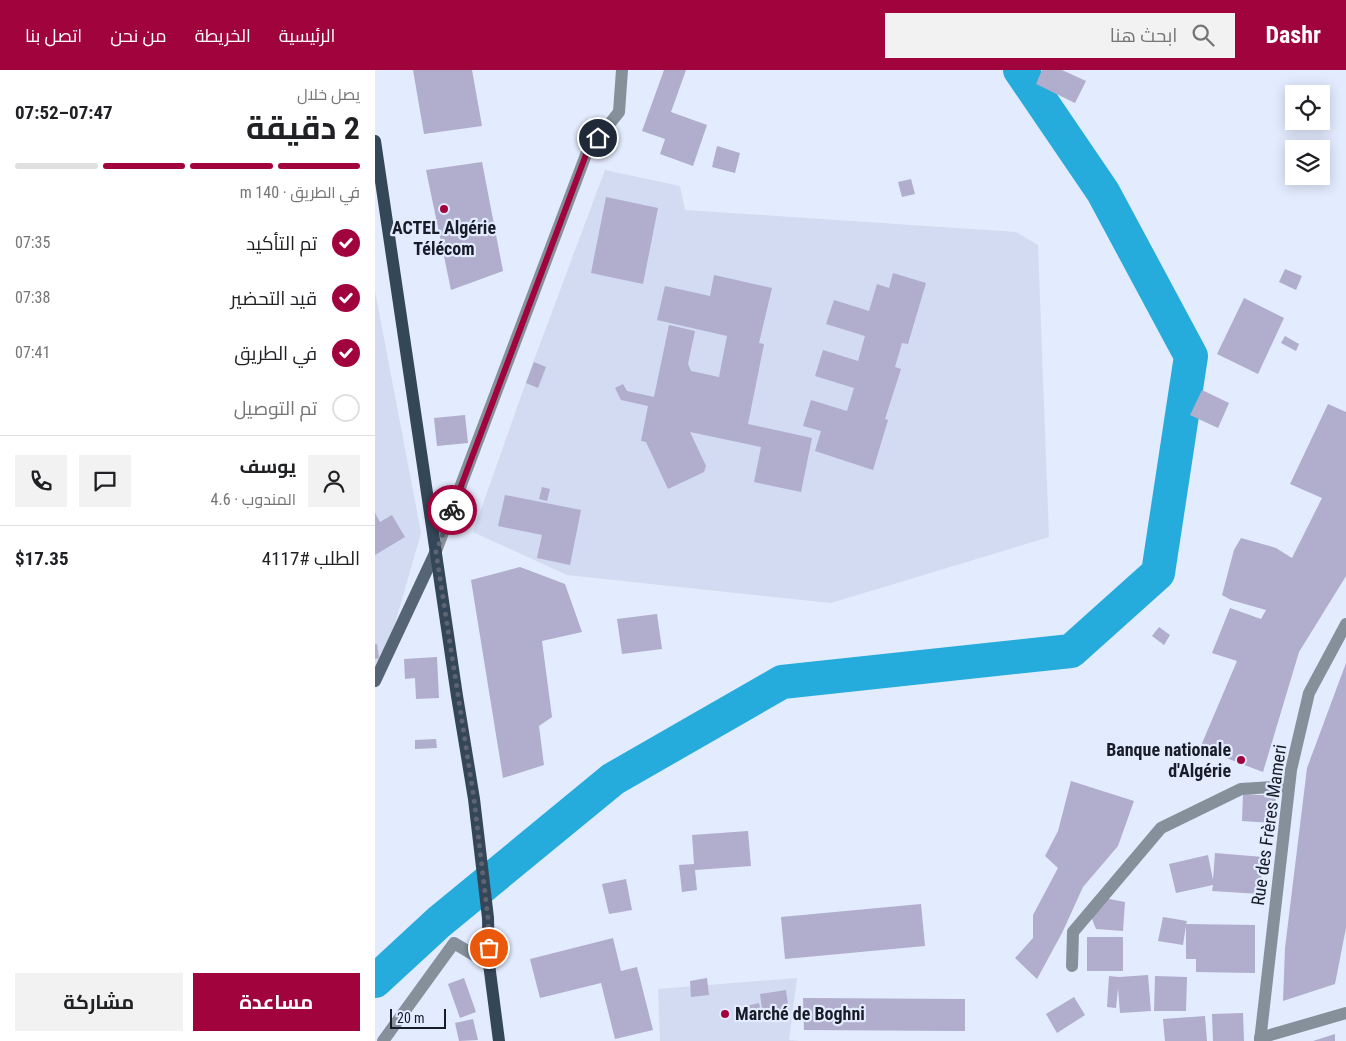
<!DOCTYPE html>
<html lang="ar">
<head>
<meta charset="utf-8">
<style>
	body { margin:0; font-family:"Roboto Condensed",Cairo,sans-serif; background:#f2f2f2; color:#202124; direction:rtl; height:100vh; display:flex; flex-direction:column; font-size:19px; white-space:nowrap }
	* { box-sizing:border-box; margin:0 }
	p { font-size:16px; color:#757577 }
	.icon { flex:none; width:28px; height:28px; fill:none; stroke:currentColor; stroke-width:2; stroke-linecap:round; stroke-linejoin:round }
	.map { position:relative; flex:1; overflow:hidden; direction:ltr }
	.sheet { display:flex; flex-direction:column; background:#fff; width:375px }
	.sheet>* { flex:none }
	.buttons { position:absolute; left:910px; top:15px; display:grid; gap:10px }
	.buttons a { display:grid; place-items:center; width:45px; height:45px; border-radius:0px; background:#fff; box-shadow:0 2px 12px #0003; font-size:25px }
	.scale { position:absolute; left:15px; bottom:12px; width:56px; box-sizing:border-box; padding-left:5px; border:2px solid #181c28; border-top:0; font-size:14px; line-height:18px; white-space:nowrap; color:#181c28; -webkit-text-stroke:4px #e3ebfe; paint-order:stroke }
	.pin { position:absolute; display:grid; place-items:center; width:42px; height:42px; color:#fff; margin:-21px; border:2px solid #fff; border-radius:50%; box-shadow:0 1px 5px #0007 }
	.courier { position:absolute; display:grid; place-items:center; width:50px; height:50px; margin:-25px; border:4px solid #a1033d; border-radius:50%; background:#fff; color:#222; box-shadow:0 1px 6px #0007 }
	.overview em { font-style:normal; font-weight:700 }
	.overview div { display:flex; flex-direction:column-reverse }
	.overview { display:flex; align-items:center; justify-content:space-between; height:85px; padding:0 15px }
	h1 { font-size:32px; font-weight:700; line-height:38px }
	.bar { display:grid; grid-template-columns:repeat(4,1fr); gap:8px 5px; align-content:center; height:60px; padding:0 15px }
	.bar i { height:6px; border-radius:4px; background:#e0e0e0 }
	.bar .selected { background:#a1033d }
	.bar p { grid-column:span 4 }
	.line { display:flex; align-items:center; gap:12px; padding:0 15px; border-top:1px solid #e0e0e0 }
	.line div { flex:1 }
	.round { display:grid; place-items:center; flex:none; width:52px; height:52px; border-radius:0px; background:#f2f2f2 }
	ol { padding:0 15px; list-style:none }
	li { display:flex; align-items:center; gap:15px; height:55px }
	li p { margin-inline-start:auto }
	li .icon { padding:5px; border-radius:50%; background:#a1033d; color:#fff; stroke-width:4 }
	li:last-child { color:#757577 }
	li i { width:28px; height:28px; border:2px solid #e0e0e0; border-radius:50% }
	.cta { display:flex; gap:10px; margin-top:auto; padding:10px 15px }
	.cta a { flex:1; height:58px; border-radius:0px; background:#a1033d; color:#fff; font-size:20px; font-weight:700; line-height:58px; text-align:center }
	.cta a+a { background:#f2f2f2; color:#202124 }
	header { display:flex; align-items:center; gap:30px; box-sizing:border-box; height:70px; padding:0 25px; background:#a1033d; color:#fff }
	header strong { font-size:24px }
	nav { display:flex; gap:28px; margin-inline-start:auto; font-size:18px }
	.search { width:350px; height:45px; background:#f2f2f2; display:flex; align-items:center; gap:12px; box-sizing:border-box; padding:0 18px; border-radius:0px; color:#757577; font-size:19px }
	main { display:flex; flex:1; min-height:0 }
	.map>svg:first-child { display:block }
</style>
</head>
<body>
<header>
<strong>Dashr</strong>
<div class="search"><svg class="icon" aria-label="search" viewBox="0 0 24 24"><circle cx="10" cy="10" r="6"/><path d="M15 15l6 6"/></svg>ابحث هنا</div>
<nav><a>الرئيسية</a><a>الخريطة</a><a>من نحن</a><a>اتصل بنا</a></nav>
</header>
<main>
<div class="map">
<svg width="971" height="971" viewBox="0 0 971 971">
	<rect width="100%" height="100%" fill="#e3ebfe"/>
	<!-- built -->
	<g fill="#d2dbf2">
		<polygon points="230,100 305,116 310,140 641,162 663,175 674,467 456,533 192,505 98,462 156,298"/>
		<polygon points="0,221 46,463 9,592 0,598"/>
		<polygon points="422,908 414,970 424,971 285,971 283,919"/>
	</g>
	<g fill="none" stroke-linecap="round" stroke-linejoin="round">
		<!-- river -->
		<polyline stroke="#25acdd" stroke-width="34" points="0,911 64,852 238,709 407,612 696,581 783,503 816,286 728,122 645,0"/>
	</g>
	<!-- building -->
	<g fill="#b0adcd">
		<polygon points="38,0 97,0 107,56 49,64"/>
		<polygon points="289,0 311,0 296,42 332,55 318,96 285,84 290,69 267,61"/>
		<polygon points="667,0 687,0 711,11 700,33 661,14"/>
		<polygon points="342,76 365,83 360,103 337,97"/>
		<polygon points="107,92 128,201 76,220 51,100"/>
		<polygon points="536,109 540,124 527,127 523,112"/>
		<polygon points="231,127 283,138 268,214 216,203"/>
		<polygon points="910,199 927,206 921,220 904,212"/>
		<polygon points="518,203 551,213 533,274 527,273 520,297 526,299 510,349 513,350 498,400 440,381 446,361 428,356 436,330 472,341 479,318 440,306 448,280 483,291 490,266 451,254 459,230 494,241 502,214 514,218"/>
		<polygon points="339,205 397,218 384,273 389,274 373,354 437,368 426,422 379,412 386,377 315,362 331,396 329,402 293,419 271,372 266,371 273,336 246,330 240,318 248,314 252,321 279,327 294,255 320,261 313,294 316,301 344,307 352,266 282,250 290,216 335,226"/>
		<polygon points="869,228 909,248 883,304 842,284"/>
		<polygon points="910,266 924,274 921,281 906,273"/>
		<polygon points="159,292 171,297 163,318 151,313"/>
		<polygon points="827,320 854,333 843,358 815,345"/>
		<polygon points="953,334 971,342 971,506 924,582 888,702 825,678 862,591 837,583 855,538 886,549 891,540 856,530 847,525 859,480 866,468 901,478 917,488 947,428 915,414"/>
		<polygon points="90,345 93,373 62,376 59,348"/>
		<polygon points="167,417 175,419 172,431 164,429"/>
		<polygon points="130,425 206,440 195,495 162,488 167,465 123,456"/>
		<polygon points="0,443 5,452 17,445 30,467 0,485"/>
		<polygon points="145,497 190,514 207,562 167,571 177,647 164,656 169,695 128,708 96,510"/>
		<polygon points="282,544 287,579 247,584 242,549"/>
		<polygon points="784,557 795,565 789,575 777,566"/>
		<polygon points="0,574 2,574 4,588 0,589"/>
		<polygon points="62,587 64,628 41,629 40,608 30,609 29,589"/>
		<polygon points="971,593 971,858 960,914 908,931 910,878 932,698"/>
		<polygon points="61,669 62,678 40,679 40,670"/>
		<polygon points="696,711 759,731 743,776 708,817 687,863 662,909 640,888 658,868 658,845 683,798 670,786 683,761"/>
		<polygon points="868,724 901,726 899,753 867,751"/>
		<polygon points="373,761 376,796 320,800 322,820 307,822 304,795 319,794 317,765"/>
		<polygon points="840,783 888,787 885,824 837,821 838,815 801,823 794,794 833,785 838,810"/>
		<polygon points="251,809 257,840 234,844 227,814"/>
		<polygon points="729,828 750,832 748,861 721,859 715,844"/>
		<polygon points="546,834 550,876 410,889 406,847"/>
		<polygon points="788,847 812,851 811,854 880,855 880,903 821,902 821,889 811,889 811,856 808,875 783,871"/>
		<rect x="712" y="867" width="36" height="34"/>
		<polygon points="238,868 246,901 262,897 278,960 240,969 226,913 165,928 155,889"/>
		<polygon points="773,905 776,941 745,943 743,918 741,938 732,937 734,906 744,907"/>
		<polygon points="780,906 812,907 811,941 779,941"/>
		<polygon points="89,908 101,942 85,948 73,914"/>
		<polygon points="332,908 334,925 316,927 315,911"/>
		<polygon points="411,920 414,942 388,946 385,924"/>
		<polygon points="699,927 710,945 682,963 671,944"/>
		<polygon points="428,928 590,929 590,961 429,960"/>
		<polygon points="384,933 387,947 370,950 367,937"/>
		<polygon points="868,943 869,971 838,971 837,944"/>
		<polygon points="830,946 832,971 790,971 788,949"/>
		<polygon points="98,949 103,970 84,971 80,953"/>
		<polygon points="960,964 960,971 938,971"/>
	</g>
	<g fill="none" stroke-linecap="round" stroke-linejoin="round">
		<!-- street -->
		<g stroke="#85909b" stroke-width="12">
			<polyline points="61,481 212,82 244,42 247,0"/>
			<polyline points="697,896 698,862 786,758 866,719 913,716"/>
			<polyline points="885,968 971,943"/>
			<polyline points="8,971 79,873 114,894"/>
			<polyline points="885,971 916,700 934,623 971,554"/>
		</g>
		<!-- secondary -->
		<polyline stroke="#566574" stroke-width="12" points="0,611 61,481"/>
		<!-- primary -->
		<polyline stroke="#344759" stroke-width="12" points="0,71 82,626 99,729 113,848 114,894 124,971"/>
	</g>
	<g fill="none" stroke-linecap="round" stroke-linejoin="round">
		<!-- done -->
		<polyline stroke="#5f6473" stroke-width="5" stroke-dasharray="0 9" points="77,440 61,482 99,729 113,848 114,878"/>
		<!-- route -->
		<polyline stroke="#a1033d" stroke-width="6" points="77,440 212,82 223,68"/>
	</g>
	<!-- markers -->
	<g fill="#a1033d" stroke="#e3ebfe" stroke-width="2">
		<circle cx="69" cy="139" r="5"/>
		<circle cx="866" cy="690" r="5"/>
		<circle cx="350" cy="944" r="5"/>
	</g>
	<g text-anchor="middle" stroke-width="4.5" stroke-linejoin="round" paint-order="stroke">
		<!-- poi labels -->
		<g font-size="18" font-weight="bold" fill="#181c28" stroke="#e3ebfe">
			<text x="69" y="164">ACTEL Algérie<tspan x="69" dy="21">Télécom</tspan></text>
			<text x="856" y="686" text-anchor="end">Banque nationale<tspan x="856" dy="21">d'Algérie</tspan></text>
			<text x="360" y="950" text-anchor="start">Marché de Boghni</text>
		</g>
		<!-- street labels -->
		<g font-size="18" fill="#181c28" stroke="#e3ebfe">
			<text transform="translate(894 755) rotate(-82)" y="6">Rue des Frères Mameri</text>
		</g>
	</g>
</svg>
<div class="buttons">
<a><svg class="icon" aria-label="locate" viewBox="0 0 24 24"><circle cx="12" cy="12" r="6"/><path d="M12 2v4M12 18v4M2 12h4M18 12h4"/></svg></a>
<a><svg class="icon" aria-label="layers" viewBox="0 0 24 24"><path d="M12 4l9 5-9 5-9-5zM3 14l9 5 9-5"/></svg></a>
</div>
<div class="scale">20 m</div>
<div class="pin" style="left:114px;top:878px;background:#ea580c"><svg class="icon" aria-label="bag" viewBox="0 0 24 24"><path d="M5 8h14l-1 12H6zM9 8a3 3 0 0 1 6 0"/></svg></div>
<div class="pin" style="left:223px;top:68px;background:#1f2937"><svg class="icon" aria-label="home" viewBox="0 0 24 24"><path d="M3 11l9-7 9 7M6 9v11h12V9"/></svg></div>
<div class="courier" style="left:77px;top:440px"><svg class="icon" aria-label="bike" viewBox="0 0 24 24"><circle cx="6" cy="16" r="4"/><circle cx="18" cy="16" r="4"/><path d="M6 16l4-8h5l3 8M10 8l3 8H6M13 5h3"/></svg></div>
</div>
<section class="sheet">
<div class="overview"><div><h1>2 دقيقة</h1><p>يصل خلال</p></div><em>07:47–07:52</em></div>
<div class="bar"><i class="selected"></i><i class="selected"></i><i class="selected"></i><i></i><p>في الطريق · 140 m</p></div>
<ol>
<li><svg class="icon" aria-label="check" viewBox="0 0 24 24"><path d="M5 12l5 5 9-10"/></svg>تم التأكيد<p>07:35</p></li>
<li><svg class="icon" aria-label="check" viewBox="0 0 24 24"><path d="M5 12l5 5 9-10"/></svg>قيد التحضير<p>07:38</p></li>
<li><svg class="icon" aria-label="check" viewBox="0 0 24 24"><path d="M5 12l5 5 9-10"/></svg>في الطريق<p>07:41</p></li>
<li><i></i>تم التوصيل</li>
</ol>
<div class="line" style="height:90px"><a class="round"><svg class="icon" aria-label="person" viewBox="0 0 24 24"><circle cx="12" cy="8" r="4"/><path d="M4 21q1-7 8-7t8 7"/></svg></a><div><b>يوسف</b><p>المندوب · 4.6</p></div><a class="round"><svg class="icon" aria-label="chat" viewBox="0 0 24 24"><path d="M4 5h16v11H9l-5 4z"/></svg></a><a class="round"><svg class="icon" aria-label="phone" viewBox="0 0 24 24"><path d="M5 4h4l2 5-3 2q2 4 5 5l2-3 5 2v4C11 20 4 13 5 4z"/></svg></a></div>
<div class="line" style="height:65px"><div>الطلب #4117</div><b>$17.35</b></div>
<div class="cta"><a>مساعدة</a><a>مشاركة</a></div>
</section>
</main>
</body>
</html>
